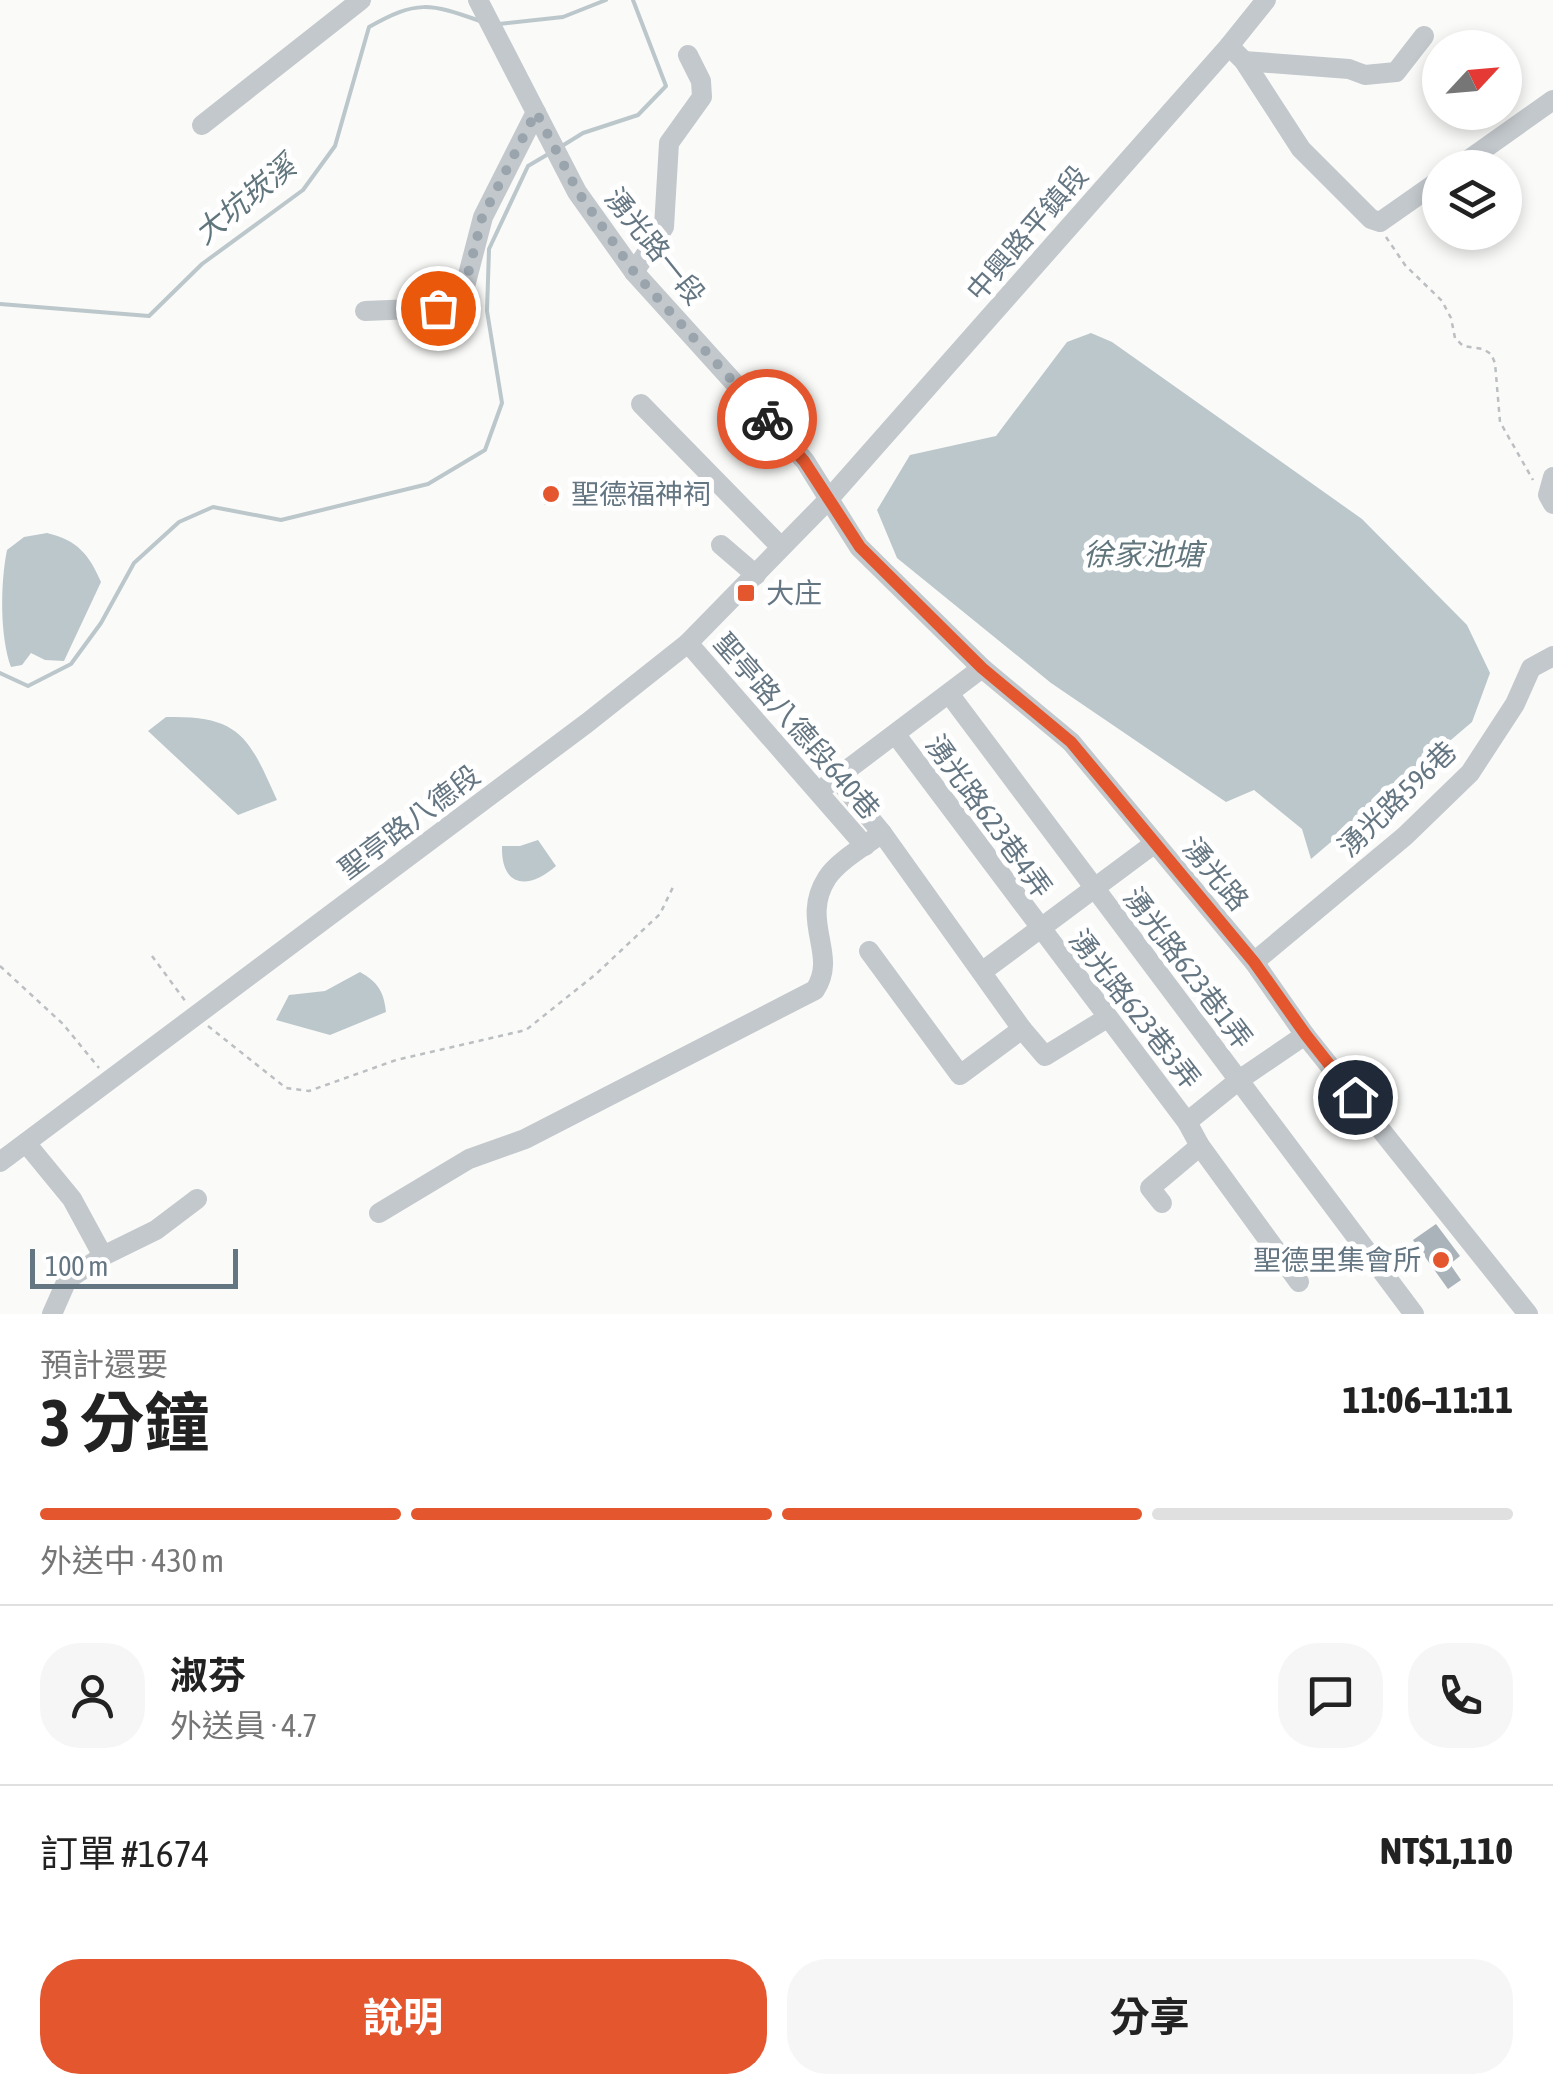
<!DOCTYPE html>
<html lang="zh-TW">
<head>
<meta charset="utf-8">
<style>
	body { margin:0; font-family:"Asap Condensed","Noto Sans TC",sans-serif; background:#f6f6f6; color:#222; height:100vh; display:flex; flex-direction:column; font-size:38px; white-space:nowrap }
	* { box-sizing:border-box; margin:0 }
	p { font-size:32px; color:#767676 }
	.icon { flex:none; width:55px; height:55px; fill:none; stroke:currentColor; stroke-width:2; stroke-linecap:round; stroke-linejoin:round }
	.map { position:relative; height:1314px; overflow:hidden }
	.drawer { display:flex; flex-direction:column; background:#fff; flex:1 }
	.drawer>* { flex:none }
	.needle { width:65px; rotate:64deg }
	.tools { position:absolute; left:1422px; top:30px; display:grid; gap:20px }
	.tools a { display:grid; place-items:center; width:100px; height:100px; border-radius:50%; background:#fff; box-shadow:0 5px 15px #0003; font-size:50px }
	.scale { position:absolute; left:30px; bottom:25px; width:208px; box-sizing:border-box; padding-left:10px; border:5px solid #657683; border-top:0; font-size:28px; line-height:35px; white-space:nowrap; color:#657683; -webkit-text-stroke:8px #fff; paint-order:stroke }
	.pin { position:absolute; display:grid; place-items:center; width:85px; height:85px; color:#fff; margin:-42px; border:5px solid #fff; border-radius:50%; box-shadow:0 2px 10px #0007 }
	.courier { position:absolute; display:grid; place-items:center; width:100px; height:100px; margin:-50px; border:8px solid #e4572e; border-radius:50%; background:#fff; color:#222; box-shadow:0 2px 12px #0007 }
	.headline em { font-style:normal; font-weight:700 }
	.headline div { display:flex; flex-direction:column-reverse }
	.headline { display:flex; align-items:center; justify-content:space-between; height:170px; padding:0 40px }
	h1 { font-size:65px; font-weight:700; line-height:75px }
	.bar { display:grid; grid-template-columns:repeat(4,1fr); gap:15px 10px; align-content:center; height:120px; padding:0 40px }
	.bar i { height:12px; border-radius:8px; background:#e0e0e0 }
	.bar .current { background:#e4572e }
	.bar p { grid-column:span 4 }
	.line { display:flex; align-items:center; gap:25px; padding:0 40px; border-top:2px solid #e0e0e0 }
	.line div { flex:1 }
	.round { display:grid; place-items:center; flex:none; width:105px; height:105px; border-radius:40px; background:#f6f6f6 }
	.cta { display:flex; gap:20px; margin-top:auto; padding:20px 40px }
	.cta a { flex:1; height:115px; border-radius:40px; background:#e4572e; color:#fff; font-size:40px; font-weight:700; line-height:115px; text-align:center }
	.cta a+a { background:#f6f6f6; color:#222 }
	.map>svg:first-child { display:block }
</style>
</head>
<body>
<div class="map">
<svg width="1553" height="1314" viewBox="0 0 1553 1314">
	<rect width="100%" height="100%" fill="#fafaf8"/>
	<!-- water -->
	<g fill="#bbc7cb">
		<polygon points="1091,333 1112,342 1362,519 1467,625 1490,673 1472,722 1311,859 1302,829 1254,790 1226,802 1051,683 897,558 877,510 910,455 996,436 1067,342"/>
		<path d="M47,533C77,540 89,554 101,582L64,661L45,660L31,653L22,665L11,667C0,637 0,585 7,550L24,537Z"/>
		<path d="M166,717C241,715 249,738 277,800L238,815L148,731Z"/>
		<path d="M538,840L556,866C529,890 501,888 502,846H520Z"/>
		<path d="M360,972C378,982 384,992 386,1012L330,1035L276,1020L289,995L325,991Z"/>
	</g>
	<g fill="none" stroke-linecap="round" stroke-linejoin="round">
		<!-- stream -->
		<g stroke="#bbc7cb" stroke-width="4">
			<polyline points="499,24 563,17 606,0"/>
			<polyline points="562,146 583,133 638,115 666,86 633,0"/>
			<path d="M0,304L149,316L202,264L303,190L335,146L369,27C417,0 429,3 480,21"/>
			<polyline points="0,673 28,686 71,664 101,623 134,563 179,522 213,507 281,520 428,484 485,450 502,403 487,311 489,249 528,166 550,153"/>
		</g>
	</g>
	<!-- building -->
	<g fill="#aab3b9">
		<polygon points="558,484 563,495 545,505 539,493"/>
		<polygon points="1436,1224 1460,1256 1450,1264 1461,1280 1448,1289 1413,1240"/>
	</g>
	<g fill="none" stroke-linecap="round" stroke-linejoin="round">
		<!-- path -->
		<g stroke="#bbbfc2" stroke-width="2.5" stroke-dasharray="5 5" stroke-linecap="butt">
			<polyline points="1386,237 1405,265 1442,301 1451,318 1455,338 1463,346 1483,349 1491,354 1495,363 1500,422 1533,480"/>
			<polyline points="152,956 186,1002"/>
			<polyline points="0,966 63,1024 99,1068"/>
			<polyline points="208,1026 286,1088 309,1091 396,1060 526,1030 596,974 660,914 674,885"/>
		</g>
		<!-- minor -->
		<g stroke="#c3c8cc" stroke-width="20">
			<polyline points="478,0 577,192 634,272 805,461 859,547 982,668 1071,742 1254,962 1305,1035 1528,1314"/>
			<polyline points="1229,46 1244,61 1301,149 1371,219 1380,222 1440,180"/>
			<polyline points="1244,61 1349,69 1365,75 1396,72 1424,36"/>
			<polyline points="202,125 361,0"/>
			<polyline points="1457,168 1553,100"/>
			<polyline points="634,272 664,227 669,143 702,97 701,81 688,55"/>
			<polyline points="365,311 438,308 462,298 483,217 536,112"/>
			<polyline points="641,404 781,547"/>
			<polyline points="1553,477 1548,495 1553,504"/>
			<polyline points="721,545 756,575"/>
			<polyline points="688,643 865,846"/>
			<polyline points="950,695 1414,1314"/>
			<polyline points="896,735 1187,1122 1200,1146 1299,1282"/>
			<polyline points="837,778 882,833 1022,1029 1045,1056 1107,1018"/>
			<polyline points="827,785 982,668"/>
			<polyline points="869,951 960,1075 1022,1029"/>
			<polyline points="1254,962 1405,836 1470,773 1515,704 1531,668 1553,656"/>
			<polyline points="983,971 1155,843"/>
			<polyline points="1187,1122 1239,1080 1305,1035"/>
			<polyline points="26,1143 72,1199 103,1256"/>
			<polyline points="0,1162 587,723 688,643 828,500 1229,46 1266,0"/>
			<polyline points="1162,1203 1150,1188 1200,1146"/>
			<path d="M379,1213L469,1159L525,1139L815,990C839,954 799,922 827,878C838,861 865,846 882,833"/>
			<polyline points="52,1314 67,1280 103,1256 156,1230 197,1199"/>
		</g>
	</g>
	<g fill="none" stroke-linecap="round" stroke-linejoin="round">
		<!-- done -->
		<polyline stroke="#99a4ac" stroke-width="10" stroke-dasharray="0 18" points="438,308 462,298 482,218 536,112 578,192 634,272 767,419"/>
		<!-- route -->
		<polyline stroke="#e4572e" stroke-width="12" points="767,419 804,461 860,547 982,668 1071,742 1254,962 1306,1035 1355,1097"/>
	</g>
	<!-- markers -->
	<g fill="#e4572e" stroke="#fff" stroke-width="4">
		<circle cx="551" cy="494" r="10"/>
		<rect x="736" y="583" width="20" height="20" rx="5"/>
		<circle cx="1441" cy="1260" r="10"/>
	</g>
	<g text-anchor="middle" stroke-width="10" stroke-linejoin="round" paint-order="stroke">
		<!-- street labels -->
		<g font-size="28" fill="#657683" stroke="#fff">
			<text transform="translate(1027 233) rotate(-49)" y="10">中興路平鎮段</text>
			<text transform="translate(655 246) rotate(51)" y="10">湧光路一段</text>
			<text transform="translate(797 726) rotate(49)" y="10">聖亭路八德段640巷</text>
			<text transform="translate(1397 799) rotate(-44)" y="10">湧光路596巷</text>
			<text transform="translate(989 816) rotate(54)" y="10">湧光路623巷4弄</text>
			<text transform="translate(409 822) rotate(-37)" y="10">聖亭路八德段</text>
			<text transform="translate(1216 874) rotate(50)" y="10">湧光路</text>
			<text transform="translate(1188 968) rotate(53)" y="10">湧光路623巷1弄</text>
			<text transform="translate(1135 1009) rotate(52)" y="10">湧光路623巷3弄</text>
		</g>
		<!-- poi labels -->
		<g font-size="28" fill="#657683" stroke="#fff" text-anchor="start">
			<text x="571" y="504">聖德福神祠</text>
			<text x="766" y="603">大庄</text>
			<text x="1421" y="1270" text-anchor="end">聖德里集會所</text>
		</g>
		<!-- water labels -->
		<g font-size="30" font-style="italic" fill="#60757c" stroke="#fff">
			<text transform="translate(245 200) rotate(-39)" y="10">大坑崁溪</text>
			<text x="1143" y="565">徐家池塘</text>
		</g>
	</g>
</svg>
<div class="tools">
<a><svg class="needle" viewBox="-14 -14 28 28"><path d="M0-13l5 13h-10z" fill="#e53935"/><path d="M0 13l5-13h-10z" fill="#767676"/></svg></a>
<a><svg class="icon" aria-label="layers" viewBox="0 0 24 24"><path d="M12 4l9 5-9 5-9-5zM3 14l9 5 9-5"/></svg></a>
</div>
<div class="scale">100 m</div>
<div class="pin" style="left:438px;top:308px;background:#ea580c"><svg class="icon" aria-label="bag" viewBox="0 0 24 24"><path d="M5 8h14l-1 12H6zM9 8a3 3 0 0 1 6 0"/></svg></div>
<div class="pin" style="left:1355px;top:1097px;background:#1f2937"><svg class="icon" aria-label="home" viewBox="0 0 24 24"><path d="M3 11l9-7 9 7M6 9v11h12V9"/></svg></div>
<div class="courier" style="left:767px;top:419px"><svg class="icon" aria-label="bike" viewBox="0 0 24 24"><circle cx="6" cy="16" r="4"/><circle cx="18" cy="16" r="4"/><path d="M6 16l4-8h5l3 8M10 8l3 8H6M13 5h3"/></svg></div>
</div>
<section class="drawer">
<div class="headline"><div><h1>3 分鐘</h1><p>預計還要</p></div><em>11:06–11:11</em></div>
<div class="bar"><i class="current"></i><i class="current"></i><i class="current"></i><i></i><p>外送中 · 430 m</p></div>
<div class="line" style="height:180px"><a class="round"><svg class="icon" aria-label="person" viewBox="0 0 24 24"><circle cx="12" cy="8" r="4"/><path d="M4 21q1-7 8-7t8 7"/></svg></a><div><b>淑芬</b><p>外送員 · 4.7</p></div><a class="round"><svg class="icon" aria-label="chat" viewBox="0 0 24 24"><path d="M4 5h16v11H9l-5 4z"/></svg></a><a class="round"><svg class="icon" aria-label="phone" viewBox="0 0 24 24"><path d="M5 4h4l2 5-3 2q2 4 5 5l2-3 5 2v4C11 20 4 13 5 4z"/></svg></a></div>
<div class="line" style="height:130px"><div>訂單 #1674</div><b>NT$1,110</b></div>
<div class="cta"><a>說明</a><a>分享</a></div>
</section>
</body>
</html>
